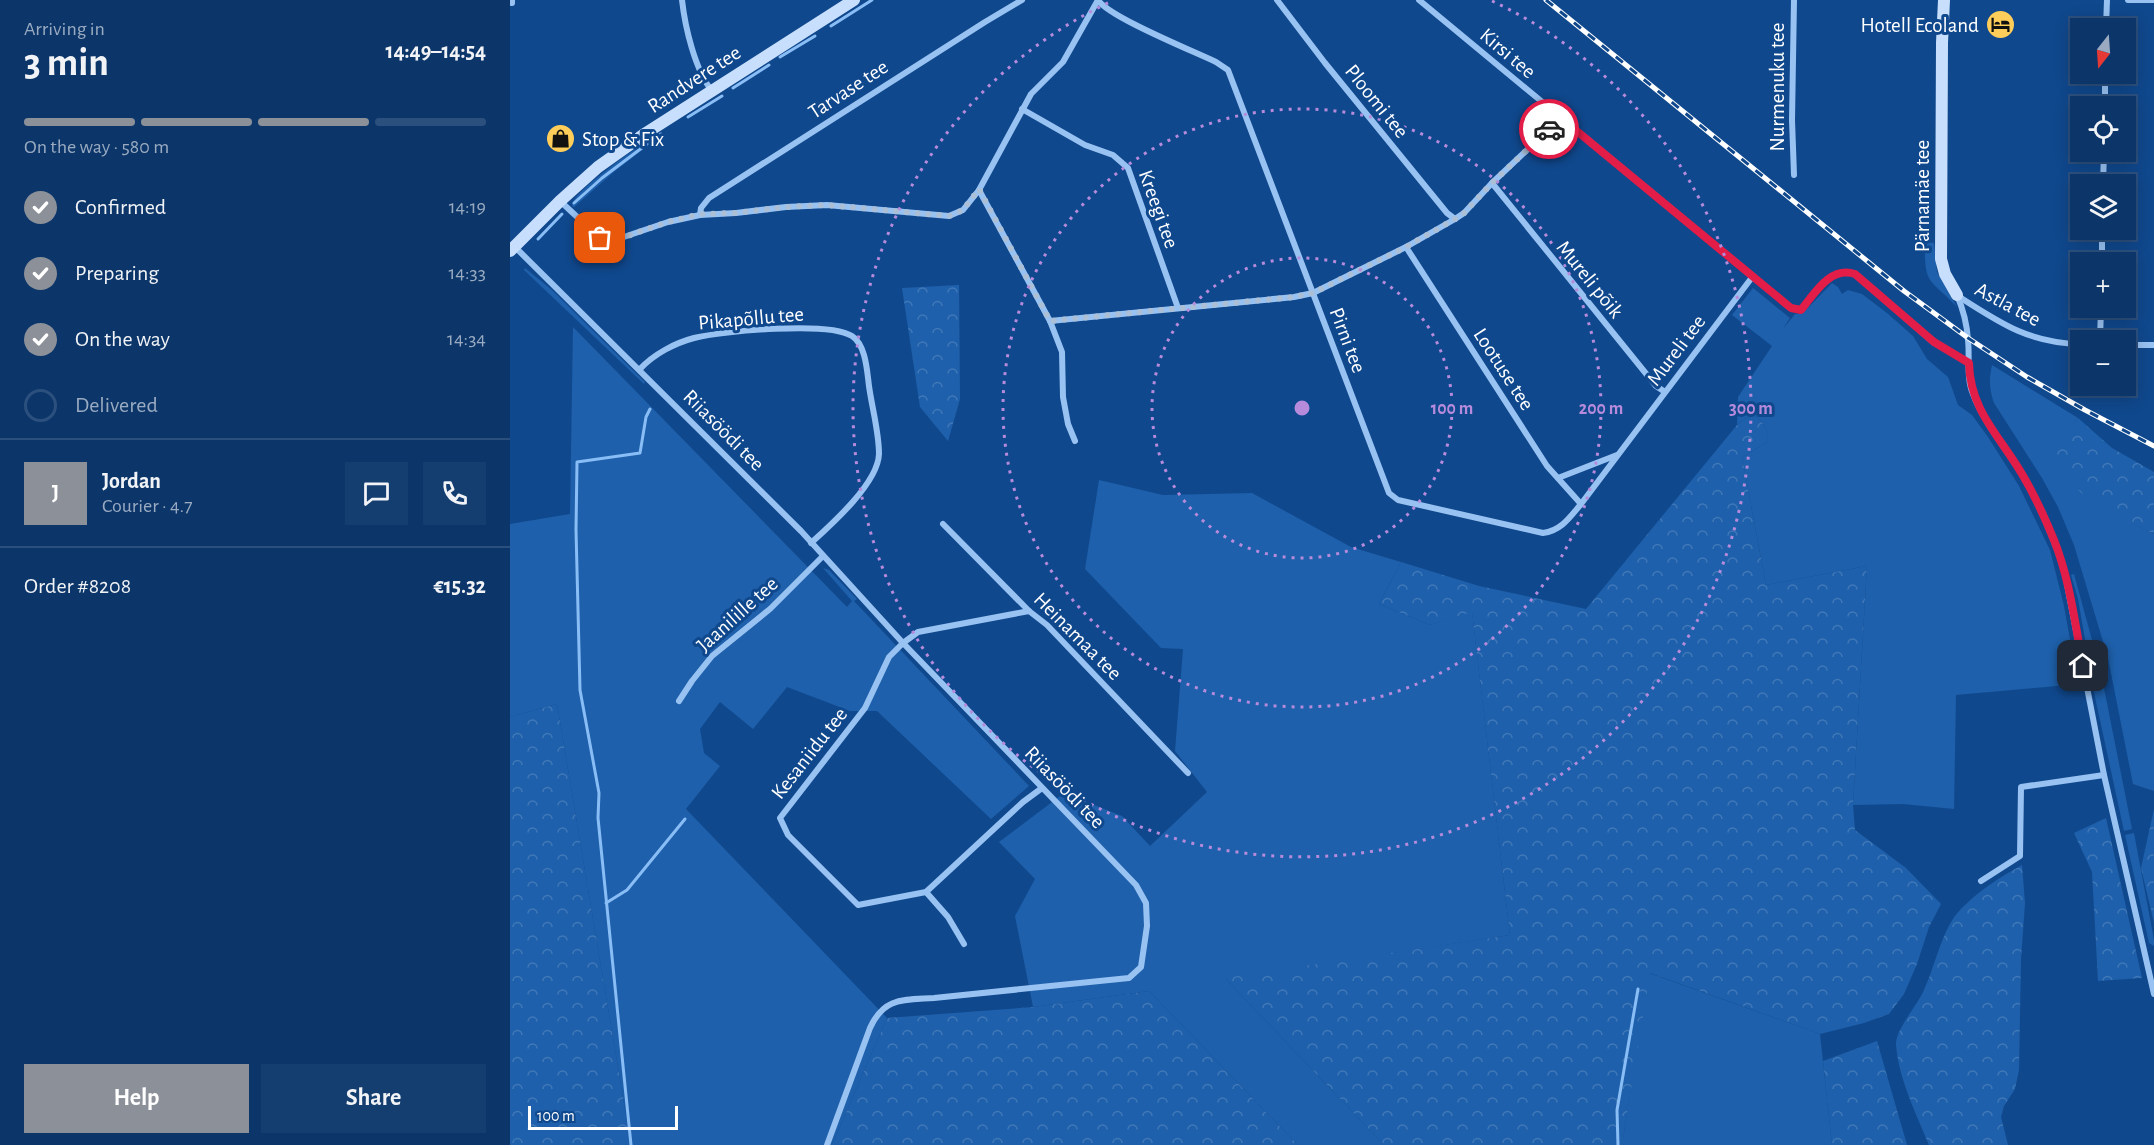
<!DOCTYPE html>
<html lang="en">
<head>
<meta charset="utf-8">
<style>
	body { margin:0; font-family:"Alegreya Sans",sans-serif; background:#153e70; color:#f1f3f6; height:100vh; display:flex; flex-direction:column; font-size:22px; white-space:nowrap }
	* { box-sizing:border-box; margin:0 }
	p { font-size:20px; color:#9aabc1 }
	.icon { flex:none; width:33px; height:33px; fill:none; stroke:currentColor; stroke-width:2; stroke-linecap:round; stroke-linejoin:round }
	.map { position:relative; flex:1; overflow:hidden }
	.drawer { display:flex; flex-direction:column; background:#0c366a; width:510px }
	.drawer>* { flex:none }
	.needle { width:39px; rotate:197deg }
	.controls { position:absolute; left:1560px; top:18px; display:grid; gap:12px }
	.controls a { display:grid; place-items:center; width:66px; height:66px; border-radius:0px; background:#0c366a; box-shadow:0 3px 15px #0003,0 0 0 2px #2c507e; font-size:30px }
	.scale { position:absolute; left:18px; bottom:15px; width:150px; box-sizing:border-box; padding-left:6px; border:3px solid #fff; border-top:0; font-size:16px; line-height:21px; white-space:nowrap; color:#fff; -webkit-text-stroke:4px #10488d; paint-order:stroke }
	.pin { position:absolute; display:grid; place-items:center; width:51px; height:51px; color:#fff; margin:-26px; border-radius:12px; box-shadow:0 3px 9px #0006 }
	.courier { position:absolute; display:grid; place-items:center; width:60px; height:60px; margin:-30px; border:4px solid #e11d48; border-radius:50%; background:#fff; color:#222; box-shadow:0 2px 8px #0007 }
	.summary em { font-style:normal; font-weight:600 }
	.summary div { display:flex; flex-direction:column-reverse }
	.summary { display:flex; align-items:center; justify-content:space-between; height:102px; padding:0 24px }
	h1 { font-size:39px; font-weight:600; line-height:45px }
	.bar { display:grid; grid-template-columns:repeat(4,1fr); gap:9px 6px; align-content:center; height:72px; padding:0 24px }
	.bar i { height:8px; border-radius:4px; background:#2c507e }
	.bar .active { background:#8c9099 }
	.bar p { grid-column:span 4 }
	.line { display:flex; align-items:center; gap:15px; padding:0 24px; border-top:2px solid #2c507e }
	.line div { flex:1 }
	.round { display:grid; place-items:center; flex:none; width:63px; height:63px; border-radius:0px; background:#153e70 }
	ol { padding:0 24px; list-style:none }
	li { display:flex; align-items:center; gap:18px; height:66px }
	li p { margin-inline-start:auto }
	li .icon { padding:6px; border-radius:50%; background:#8c9099; color:#fff; stroke-width:4 }
	li:last-child { color:#9aabc1 }
	li i { width:33px; height:33px; border:3px solid #2c507e; border-radius:50% }
	.button { display:flex; gap:12px; margin-top:auto; padding:12px 24px }
	.button a { flex:1; height:69px; border-radius:0px; background:#8c9099; color:#fff; font-size:24px; font-weight:600; line-height:69px; text-align:center }
	.button a+a { background:#153e70; color:#f1f3f6 }
	main { display:flex; flex:1; min-height:0 }
	.map>svg:first-child { display:block }
</style>
</head>
<body>
<main>
<section class="drawer">
<div class="summary"><div><h1>3 min</h1><p>Arriving in</p></div><em>14:49–14:54</em></div>
<div class="bar"><i class="active"></i><i class="active"></i><i class="active"></i><i></i><p>On the way · 580 m</p></div>
<ol>
<li><svg class="icon" aria-label="check" viewBox="0 0 24 24"><path d="M5 12l5 5 9-10"/></svg>Confirmed<p>14:19</p></li>
<li><svg class="icon" aria-label="check" viewBox="0 0 24 24"><path d="M5 12l5 5 9-10"/></svg>Preparing<p>14:33</p></li>
<li><svg class="icon" aria-label="check" viewBox="0 0 24 24"><path d="M5 12l5 5 9-10"/></svg>On the way<p>14:34</p></li>
<li><i></i>Delivered</li>
</ol>
<div class="line" style="height:108px"><b class="round" style="background:#8c9099;color:#fff">J</b><div><b>Jordan</b><p>Courier · 4.7</p></div><a class="round"><svg class="icon" aria-label="chat" viewBox="0 0 24 24"><path d="M4 5h16v11H9l-5 4z"/></svg></a><a class="round"><svg class="icon" aria-label="phone" viewBox="0 0 24 24"><path d="M5 4h4l2 5-3 2q2 4 5 5l2-3 5 2v4C11 20 4 13 5 4z"/></svg></a></div>
<div class="line" style="height:78px"><div>Order #8208</div><b>€15.32</b></div>
<div class="button"><a>Help</a><a>Share</a></div>
</section>
<div class="map">
<svg width="1644" height="1145" viewBox="0 0 1644 1145">
	<defs>
		<pattern id="forest-crowns" width="20" height="18" patternUnits="userSpaceOnUse" patternTransform="scale(1.5)"><rect width="20" height="18" fill="#1e60ab"/><path d="M2 6a3 3 0 1 1 6 0M12 15a3 3 0 1 1 6 0" fill="none" stroke="#4078b8"/></pattern>
	</defs>
	<rect width="100%" height="100%" fill="#10488d"/>
	<!-- green -->
	<g fill="#1e60ab">
		<path d="M137,141L139,145L105,171L64,207L62,206C62,192 124,150 137,141Z"/>
		<path d="M1415,242L1424,243L1427,272L1447,307C1420,278 1414,287 1415,242Z"/>
		<polygon points="15,268 42,290 135,382 134,384 14,270"/>
		<path d="M1322,283L1328,287L1332,294L1338,290L1352,294L1377,313L1403,336L1417,359L1438,377L1448,405L1462,415L1478,437L1509,486L1540,550L1554,606L1568,684L1446,695L1444,809L1393,804L1343,805L1357,566L1256,585L1232,457L1256,443C1260,431 1254,423 1245,416L1236,418L1227,425L1228,397L1262,346L1222,315L1243,288L1280,318L1273,329L1285,314H1292Z"/>
		<polygon points="63,327 337,607 342,601 313,568 319,570 347,599 344,601 519,786 481,819 367,711 340,711 277,687 243,729 210,702 190,729 194,753 210,766 176,809 377,1018 322,1145 121,1145 47,704 0,717 0,524 60,514"/>
		<path d="M1482,365L1568,418L1547,443L1624,524L1644,534V791L1623,784L1598,658L1564,545L1548,507L1532,478L1484,403C1479,389 1479,379 1482,365Z"/>
		<polygon points="589,480 653,495 742,493 841,547 891,562 869,604 920,625 962,611 1000,935 716,979 874,1145 788,1145 639,991 523,1007 505,916 525,879 489,842 554,793 612,816 640,846 697,792 665,751 673,649 651,648 575,569"/>
		<polygon points="1564,574 1591,673 1622,829 1614,831 1585,697 1568,599 1561,575"/>
		<polygon points="1624,833 1644,940 1644,946 1639,943 1615,835"/>
		<polygon points="1139,973 1310,1034 1322,1145 1112,1145"/>
	</g>
	<!-- forest -->
	<g fill="url(#forest-crowns)">
		<polygon points="449,285 450,399 438,441 410,407 392,288"/>
		<path d="M1245,416C1254,423 1260,431 1256,443L1232,457L1256,585L1357,566L1343,805L1345,830L1396,868L1431,904L1419,927L1407,964L1394,994L1379,1014L1354,1023L1310,1034L1140,973L1112,1145H874L715,978L1000,935L962,612L920,625L869,604L891,562L969,586L1076,609L1227,425L1236,418Z"/>
		<path d="M1568,418L1602,448L1644,472V534C1605,514 1581,509 1553,473C1547,464 1541,454 1547,443C1552,434 1562,426 1568,418Z"/>
		<polygon points="47,704 121,1145 0,1145 0,717"/>
		<polygon points="1644,809 1644,923 1631,868"/>
		<polygon points="1596,818 1632,978 1588,981 1582,872 1564,833"/>
		<path d="M1512,865L1515,903L1511,959L1509,1070L1505,1089L1494,1106L1491,1117L1498,1145H1419C1406,1113 1389,1080 1386,1045C1385,1031 1405,1008 1412,994C1425,969 1431,930 1450,910C1467,892 1490,877 1512,865Z"/>
		<polygon points="639,991 788,1145 322,1145 377,1018 523,1007"/>
		<polygon points="1367,1041 1397,1145 1322,1145 1313,1061"/>
	</g>
	<g fill="none" stroke-linecap="round" stroke-linejoin="round">
		<!-- stream -->
		<g stroke="#89bdf6" stroke-width="3">
			<polyline points="321,26 362,0"/>
			<polyline points="270,57 305,36"/>
			<polyline points="223,88 259,65"/>
			<polyline points="178,117 212,96"/>
			<polyline points="145,138 151,134"/>
			<polyline points="64,203 92,178 137,144"/>
			<polyline points="28,239 52,214"/>
			<polyline points="96,903 117,890 175,819"/>
			<polyline points="121,1145 88,818 89,793 70,690 66,530 67,462 130,453 136,417 140,409"/>
			<polyline points="1108,1145 1107,1110 1128,989"/>
		</g>
		<!-- street -->
		<g stroke="#98c2f2" stroke-width="6">
			<polyline points="2,0 2,3"/>
			<path d="M172,0C175,27 185,70 202,91"/>
			<path d="M588,0C599,17 683,51 706,62L718,70L879,493L888,500L1033,533C1051,531 1060,517 1071,504L1243,276"/>
			<polyline points="767,0 815,63 937,213 945,219"/>
			<path d="M909,0L1281,308L1291,310C1305,293 1320,266 1345,274L1423,342L1459,363"/>
			<polyline points="1618,0 1644,0"/>
			<polyline points="1596,28 1597,0"/>
			<polyline points="1595,106 1595,74"/>
			<polyline points="512,109 575,145 603,155 618,168 668,308"/>
			<polyline points="1284,175 1282,120 1284,0"/>
			<polyline points="982,183 1146,386 1155,392"/>
			<polyline points="1593,184 1594,152"/>
			<polyline points="50,201 92,240 99,242 158,222 190,215 226,213 276,207 317,205 439,216 453,210 469,190"/>
			<polyline points="190,215 191,208 199,198 475,22 512,0"/>
			<path d="M5,247L291,531L393,643L626,885L636,903L637,926L631,967L619,978L424,998C393,1000 374,997 360,1028L317,1145"/>
			<polyline points="896,247 1037,466 1071,504"/>
			<polyline points="1592,262 1592,230"/>
			<path d="M1447,295C1453,309 1457,324 1458,340C1460,357 1456,378 1463,394C1474,423 1495,447 1511,473C1529,503 1543,537 1554,569L1594,775L1644,994"/>
			<path d="M1448,296C1490,323 1519,343 1570,344"/>
			<polyline points="540,321 784,297 803,293 896,247 945,219 954,213 982,183 1051,118"/>
			<polyline points="1590,340 1591,308"/>
			<polyline points="1616,345 1644,345"/>
			<path d="M130,369C144,354 165,343 184,338C213,331 319,321 342,336C356,345 357,371 359,386C362,408 369,432 369,454C368,483 322,524 301,543"/>
			<polyline points="565,441 558,424 553,397 552,352 540,321 469,190 521,94 553,62 588,0"/>
			<polyline points="1048,478 1107,455"/>
			<polyline points="433,524 519,611 537,625 678,773"/>
			<polyline points="519,611 408,632 393,643 379,657 355,708 270,818 278,835 348,905 416,892 513,802 532,788"/>
			<polyline points="169,701 182,681 202,656 260,609 313,556"/>
			<polyline points="1471,881 1510,856 1511,787 1594,775"/>
			<polyline points="416,892 438,917 454,944"/>
		</g>
		<!-- secondary -->
		<g stroke="#c7dffd" stroke-width="12">
			<polyline points="1434,0 1432,43 1431,259 1435,274 1447,295"/>
			<polyline points="0,251 50,201 88,167 136,133 344,0"/>
		</g>
		<defs>
			<polyline id="rail" points="1036,0 1394,291 1458,338 1517,377 1575,410 1644,446"/>
		</defs>
		<!-- rail casing -->
		<use href="#rail" stroke="#fff" stroke-width="5"/>
		<!-- rail -->
		<use href="#rail" stroke="#10488d" stroke-width="3" stroke-dasharray="9" stroke-linecap="butt"/>
	</g>
	<g fill="none" stroke-linecap="round" stroke-linejoin="round">
		<!-- done -->
		<polyline stroke="#abbfd7" stroke-width="6" stroke-dasharray="0 10.8" points="90,238 95,242 103,241 158,222 190,214 226,213 276,207 317,205 439,216 453,210 469,189 540,321 784,297 803,293 896,247 945,219 954,213 982,183 1039,129"/>
		<!-- route -->
		<path stroke="#e11d48" stroke-width="8" d="M1039,129L1051,118L1281,308L1291,310C1305,293 1320,266 1345,274L1424,342L1459,363C1460,410 1489,435 1512,474C1524,494 1535,518 1544,540C1560,580 1565,624 1573,666"/>
	</g>
	<!-- distance rings -->
	<g fill="none" stroke="#b68bdc" stroke-width="3" stroke-dasharray="3 6">
		<circle cx="792" cy="408" r="150"/>
		<circle cx="792" cy="408" r="299"/>
		<path d="M982 1A449 449 0 1 1 602 1"/>
	</g>
	<!-- icons -->
	<defs>
		<symbol id="hotel-disc" viewBox="-11 -11 22 22"><circle r="9.5" fill="#ffcd59" stroke="#10488d"/><path d="M-6-4.5h1.5V1H6V5H4.5V3h-9V5H-6ZM-4 0a1.8 1.8 0 1 1 3.6 0ZM.5 0V-2.5h3Q6-2.5 6 0Z" fill="#111"/></symbol>
		<symbol id="shop-disc" viewBox="-11 -11 22 22"><circle r="9.5" fill="#ffcd59" stroke="#10488d"/><path d="M-5-2.5h2.3a2.7 3.5 0 0 1 5.4 0H5L5.5 6h-11ZM-1.5-2.5h3a1.5 2.3 0 0 0-3 0Z" fill="#111"/></symbol>
	</defs>
	<g fill-rule="evenodd">
		<use href="#hotel-disc" x="1474" y="8" width="33" height="33"/>
		<use href="#shop-disc" x="34" y="122" width="33" height="33"/>
	</g>
	<g text-anchor="middle" stroke-width="6" stroke-linejoin="round" paint-order="stroke">
		<!-- poi labels -->
		<g font-size="21" fill="#fff" stroke="#10488d" text-anchor="end">
			<text x="1469" y="32">Hotell Ecoland</text>
			<text x="72" y="146" text-anchor="start">Stop &amp; Fix</text>
		</g>
		<!-- street labels -->
		<g font-size="21" fill="#fff" stroke="#10488d">
			<text transform="translate(998 53) rotate(40)" y="7">Kirsi tee</text>
			<text transform="translate(184 79) rotate(-33)" y="7">Randvere tee</text>
			<text transform="translate(1267 87) rotate(-90)" y="7">Nurmenuku tee</text>
			<text transform="translate(338 89) rotate(-33)" y="7">Tarvase tee</text>
			<text transform="translate(867 101) rotate(51)" y="7">Ploomi tee</text>
			<text transform="translate(1412 196) rotate(-90)" y="7">Pärnamäe tee</text>
			<text transform="translate(649 209) rotate(70)" y="7">Kreegi tee</text>
			<text transform="translate(1080 279) rotate(51)" y="7">Mureli põik</text>
			<text transform="translate(1498 304) rotate(28)" y="7">Astla tee</text>
			<text transform="translate(241 318) rotate(-5)" y="7">Pikapõllu tee</text>
			<text transform="translate(838 340) rotate(69)" y="7">Pirni tee</text>
			<text transform="translate(1166 350) rotate(-53)" y="7">Mureli tee</text>
			<text transform="translate(994 369) rotate(57)" y="7">Lootuse tee</text>
			<text transform="translate(214 430) rotate(45)" y="7">Riiasöödi tee</text>
			<text transform="translate(227 614) rotate(-42)" y="7">Jaanilille tee</text>
			<text transform="translate(568 636) rotate(45)" y="7">Heinamaa tee</text>
			<text transform="translate(299 753) rotate(-52)" y="7">Kesaniidu tee</text>
			<text transform="translate(555 787) rotate(46)" y="7">Riiasöödi tee</text>
		</g>
	</g>
	<circle cx="792" cy="408" r="9" fill="#b68bdc" stroke="#10488d" stroke-width="3"/>
	<g font-size="18" text-anchor="middle" font-weight="bold" fill="#b68bdc" stroke="#10488d" stroke-width="6" stroke-linejoin="round" paint-order="stroke">
		<text x="942" y="414">100 m</text>
		<text x="1091" y="414">200 m</text>
		<text x="1241" y="414">300 m</text>
	</g>
</svg>
<div class="controls">
<a><svg class="needle" viewBox="-14 -14 28 28"><path d="M0-13l5 13h-10z" fill="#e53935"/><path d="M0 13l5-13h-10z" fill="#9aabc1"/></svg></a>
<a><svg class="icon" aria-label="locate" viewBox="0 0 24 24"><circle cx="12" cy="12" r="6"/><path d="M12 2v4M12 18v4M2 12h4M18 12h4"/></svg></a>
<a><svg class="icon" aria-label="layers" viewBox="0 0 24 24"><path d="M12 4l9 5-9 5-9-5zM3 14l9 5 9-5"/></svg></a>
<a>+</a>
<a>−</a>
</div>
<div class="scale">100 m</div>
<div class="pin" style="left:90px;top:238px;background:#ea580c"><svg class="icon" aria-label="bag" viewBox="0 0 24 24"><path d="M5 8h14l-1 12H6zM9 8a3 3 0 0 1 6 0"/></svg></div>
<div class="pin" style="left:1573px;top:666px;background:#1f2937"><svg class="icon" aria-label="home" viewBox="0 0 24 24"><path d="M3 11l9-7 9 7M6 9v11h12V9"/></svg></div>
<div class="courier" style="left:1039px;top:129px"><svg class="icon" aria-label="car" viewBox="0 0 24 24"><path d="M5 17H2v-5l4-1 3-4h7l3 4 3 1v5h-3M9 17h6M6 11h13"/><circle cx="7" cy="17" r="2"/><circle cx="17" cy="17" r="2"/></svg></div>
</div>
</main>
</body>
</html>
